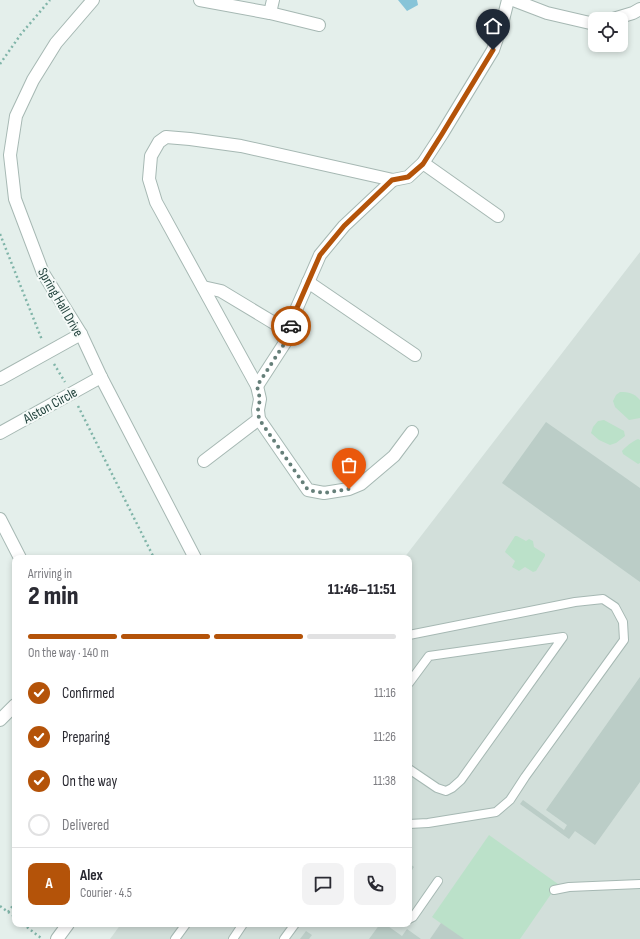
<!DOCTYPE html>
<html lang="en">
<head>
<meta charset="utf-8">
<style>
	body { margin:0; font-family:"Sofia Sans Condensed",sans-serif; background:#f2f2f3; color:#2b2b33; height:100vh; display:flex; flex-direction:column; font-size:15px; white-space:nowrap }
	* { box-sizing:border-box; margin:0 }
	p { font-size:13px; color:#7c7c81 }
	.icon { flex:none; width:22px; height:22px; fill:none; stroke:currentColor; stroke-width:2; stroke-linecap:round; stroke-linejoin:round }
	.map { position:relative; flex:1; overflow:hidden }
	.panel { position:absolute; left:12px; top:555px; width:400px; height:372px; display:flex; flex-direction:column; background:#fff; border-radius:8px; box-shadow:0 2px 6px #0003 }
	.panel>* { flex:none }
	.controls { position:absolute; left:588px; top:12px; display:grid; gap:8px }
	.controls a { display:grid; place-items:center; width:40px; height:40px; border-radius:8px; background:#fff; box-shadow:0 2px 6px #0003; font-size:20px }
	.pin { position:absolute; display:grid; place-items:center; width:34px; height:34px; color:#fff; margin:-41px -17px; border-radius:50% 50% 50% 0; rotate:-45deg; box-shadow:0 0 4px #0007 }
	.pin .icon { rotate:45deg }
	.courier { position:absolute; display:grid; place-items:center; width:40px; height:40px; margin:-20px; border:3px solid #b45309; border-radius:50%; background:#fff; color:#222; box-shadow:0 1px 5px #0007 }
	.head em { font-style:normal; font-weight:800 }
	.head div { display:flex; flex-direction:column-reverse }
	.head { display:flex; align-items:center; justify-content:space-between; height:68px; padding:0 16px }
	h1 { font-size:26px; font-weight:800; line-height:30px }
	.bar { display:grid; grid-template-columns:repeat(4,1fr); gap:6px 4px; align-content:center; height:48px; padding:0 16px }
	.bar i { height:5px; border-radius:3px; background:#e1e1e2 }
	.bar .current { background:#b45309 }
	.bar p { grid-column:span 4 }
	.line { display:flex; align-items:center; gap:10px; padding:0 16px; border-top:1px solid #e1e1e2 }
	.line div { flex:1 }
	.round { display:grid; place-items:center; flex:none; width:42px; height:42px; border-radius:8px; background:#f2f2f3 }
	ol { padding:0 16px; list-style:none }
	li { display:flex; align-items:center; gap:12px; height:44px }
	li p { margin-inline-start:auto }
	li .icon { padding:4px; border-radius:50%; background:#b45309; color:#fff; stroke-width:4 }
	li:last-child { color:#7c7c81 }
	li i { width:22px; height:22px; border:2px solid #e1e1e2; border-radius:50% }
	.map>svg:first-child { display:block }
</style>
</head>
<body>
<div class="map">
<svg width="640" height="939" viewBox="0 0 640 939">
	<rect width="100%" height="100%" fill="#e4efeb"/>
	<!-- built -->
	<polygon fill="#d2dfda" points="640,252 640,939 110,939 121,924 409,924 409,558 404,558"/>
	<!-- green -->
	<g fill="#bbe1c9">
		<path d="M620,392C629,392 634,393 640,400V418L629,420L615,407L613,401L616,395Z"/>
		<polygon points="604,420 624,431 625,436 616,443 610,445 599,440 591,433 593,427 598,421"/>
		<path d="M638,439L640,440V463L638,464L623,454L622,451C624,448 634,440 638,439Z"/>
		<polygon points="515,536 517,536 526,541 529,539 533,541 534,547 545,554 545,556 536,571 533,572 525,567 519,571 512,567 515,561 505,552 506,550"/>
		<polygon points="489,835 558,884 520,939 463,939 432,917"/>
	</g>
	<!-- water -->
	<polygon fill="#87c4d8" points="398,0 417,0 418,5 407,11"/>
	<!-- building -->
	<g fill="#bbcdc7">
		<polygon points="546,422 640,488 640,582 502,483"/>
		<polygon points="640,677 640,782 595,845 575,831 569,839 520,804 523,800 564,830 567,825 546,810"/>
		<polygon points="409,863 414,867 409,875"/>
		<polygon points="441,923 464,939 430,939"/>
		<polygon points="380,924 385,924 402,936 407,929 421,939 369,939"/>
		<polygon points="306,931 312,935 309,939 300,939"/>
	</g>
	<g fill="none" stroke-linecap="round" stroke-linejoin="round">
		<defs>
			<g id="lane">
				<polyline points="409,635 575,602 603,599 615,607 623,622 624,640 525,777 510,800 496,812 428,823 409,824"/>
				<polyline points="409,683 429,656 563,637 461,780 452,788 446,791 437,788 409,769"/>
				<polyline points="554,890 569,887 640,884"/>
				<polyline points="409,919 413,917 438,881"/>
				<polyline points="175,939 186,924"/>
				<polyline points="233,939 243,924"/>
				<polyline points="284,939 295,924"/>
			</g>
			<g id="street">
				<polyline points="93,0 56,43 33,80 16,116 10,155 15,199 43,273 81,334 101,377 195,558"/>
				<polyline points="200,0 270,13 273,0"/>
				<polyline points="513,0 547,13 590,23 595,22"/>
				<polyline points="270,13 319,25"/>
				<polyline points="613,19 633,13 640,9"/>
				<polyline points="423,163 498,216"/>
				<polyline points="308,282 415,355"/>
				<polyline points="203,287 221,291 289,332"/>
				<polyline points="0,379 81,334"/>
				<polyline points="257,386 288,338 296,310 320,255 344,226 393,180"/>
				<polyline points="412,432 394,456 361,484 349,489 324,493 308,490 259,419 258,410 260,399 257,386 156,202 149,179 151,156 159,142 166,137 190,139 241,146 393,180 408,177 423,163 442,134 493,50 502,24 508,0"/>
				<polyline points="0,433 101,377"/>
				<polyline points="204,461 259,419"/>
				<polyline points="0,519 20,558"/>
				<polyline points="0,720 15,705"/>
				<polyline points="57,939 68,924"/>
			</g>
		</defs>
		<!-- lane casing -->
		<use href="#lane" stroke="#a6b8b3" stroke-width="10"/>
		<!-- street casing -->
		<use href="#street" stroke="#a6b8b3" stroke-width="14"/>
		<!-- path -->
		<g stroke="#81b5a9" stroke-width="2.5" stroke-dasharray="2 3" stroke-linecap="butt">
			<polyline points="0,64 21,34 50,0"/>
			<polyline points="0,234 42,340"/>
			<polyline points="54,364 65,382"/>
			<polyline points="78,406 154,558"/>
			<polyline points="0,906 15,917"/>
			<polyline points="8,912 15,903"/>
			<polyline points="23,924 41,938"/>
		</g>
		<!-- lane -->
		<use href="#lane" stroke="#fff" stroke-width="8"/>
		<!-- street -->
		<use href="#street" stroke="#fff" stroke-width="12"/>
	</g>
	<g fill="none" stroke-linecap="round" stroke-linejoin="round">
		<!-- done -->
		<polyline stroke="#657f79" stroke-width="4" stroke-dasharray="0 7.2" points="291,326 288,338 257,386 260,399 258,410 259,419 308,490 324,493 349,489"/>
		<!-- route -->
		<polyline stroke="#b45309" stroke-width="5" points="291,326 296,310 320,255 344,226 392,180 408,177 423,164 442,134 493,50"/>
	</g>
	<g text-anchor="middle" stroke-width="4" stroke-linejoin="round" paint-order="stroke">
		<!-- street labels -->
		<g font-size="14" fill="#21423c" stroke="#f5faf8">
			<text transform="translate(61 302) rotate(60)" y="5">Spring Hall Drive</text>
			<text transform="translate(50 405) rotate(-29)" y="5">Alston Circle</text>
		</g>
	</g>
</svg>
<div class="controls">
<a><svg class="icon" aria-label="locate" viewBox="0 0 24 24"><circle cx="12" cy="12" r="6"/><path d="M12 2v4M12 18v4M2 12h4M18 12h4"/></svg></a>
</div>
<div class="pin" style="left:349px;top:489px;background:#ea580c"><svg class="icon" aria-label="bag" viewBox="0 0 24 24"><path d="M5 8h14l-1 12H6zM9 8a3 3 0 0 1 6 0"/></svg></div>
<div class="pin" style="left:493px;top:50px;background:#1f2937"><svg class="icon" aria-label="home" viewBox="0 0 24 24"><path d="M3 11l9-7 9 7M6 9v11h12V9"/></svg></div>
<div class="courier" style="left:291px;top:326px"><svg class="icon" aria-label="car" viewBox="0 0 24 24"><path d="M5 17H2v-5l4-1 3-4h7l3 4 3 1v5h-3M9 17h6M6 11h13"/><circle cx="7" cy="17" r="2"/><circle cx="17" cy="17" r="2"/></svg></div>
<section class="panel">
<div class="head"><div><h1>2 min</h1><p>Arriving in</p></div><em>11:46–11:51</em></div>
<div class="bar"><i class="current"></i><i class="current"></i><i class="current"></i><i></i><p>On the way · 140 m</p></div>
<ol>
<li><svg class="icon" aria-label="check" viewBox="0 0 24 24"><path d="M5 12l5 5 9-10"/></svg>Confirmed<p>11:16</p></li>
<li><svg class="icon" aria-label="check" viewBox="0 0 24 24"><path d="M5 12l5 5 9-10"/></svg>Preparing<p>11:26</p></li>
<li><svg class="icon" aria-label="check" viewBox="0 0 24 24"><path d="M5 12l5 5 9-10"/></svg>On the way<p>11:38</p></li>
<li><i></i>Delivered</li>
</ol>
<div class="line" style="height:72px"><b class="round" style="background:#b45309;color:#fff">A</b><div><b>Alex</b><p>Courier · 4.5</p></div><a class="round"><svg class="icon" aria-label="chat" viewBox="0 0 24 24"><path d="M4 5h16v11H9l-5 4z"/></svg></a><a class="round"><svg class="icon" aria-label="phone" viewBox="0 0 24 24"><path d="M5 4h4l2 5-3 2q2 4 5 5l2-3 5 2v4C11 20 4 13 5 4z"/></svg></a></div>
</section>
</div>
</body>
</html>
